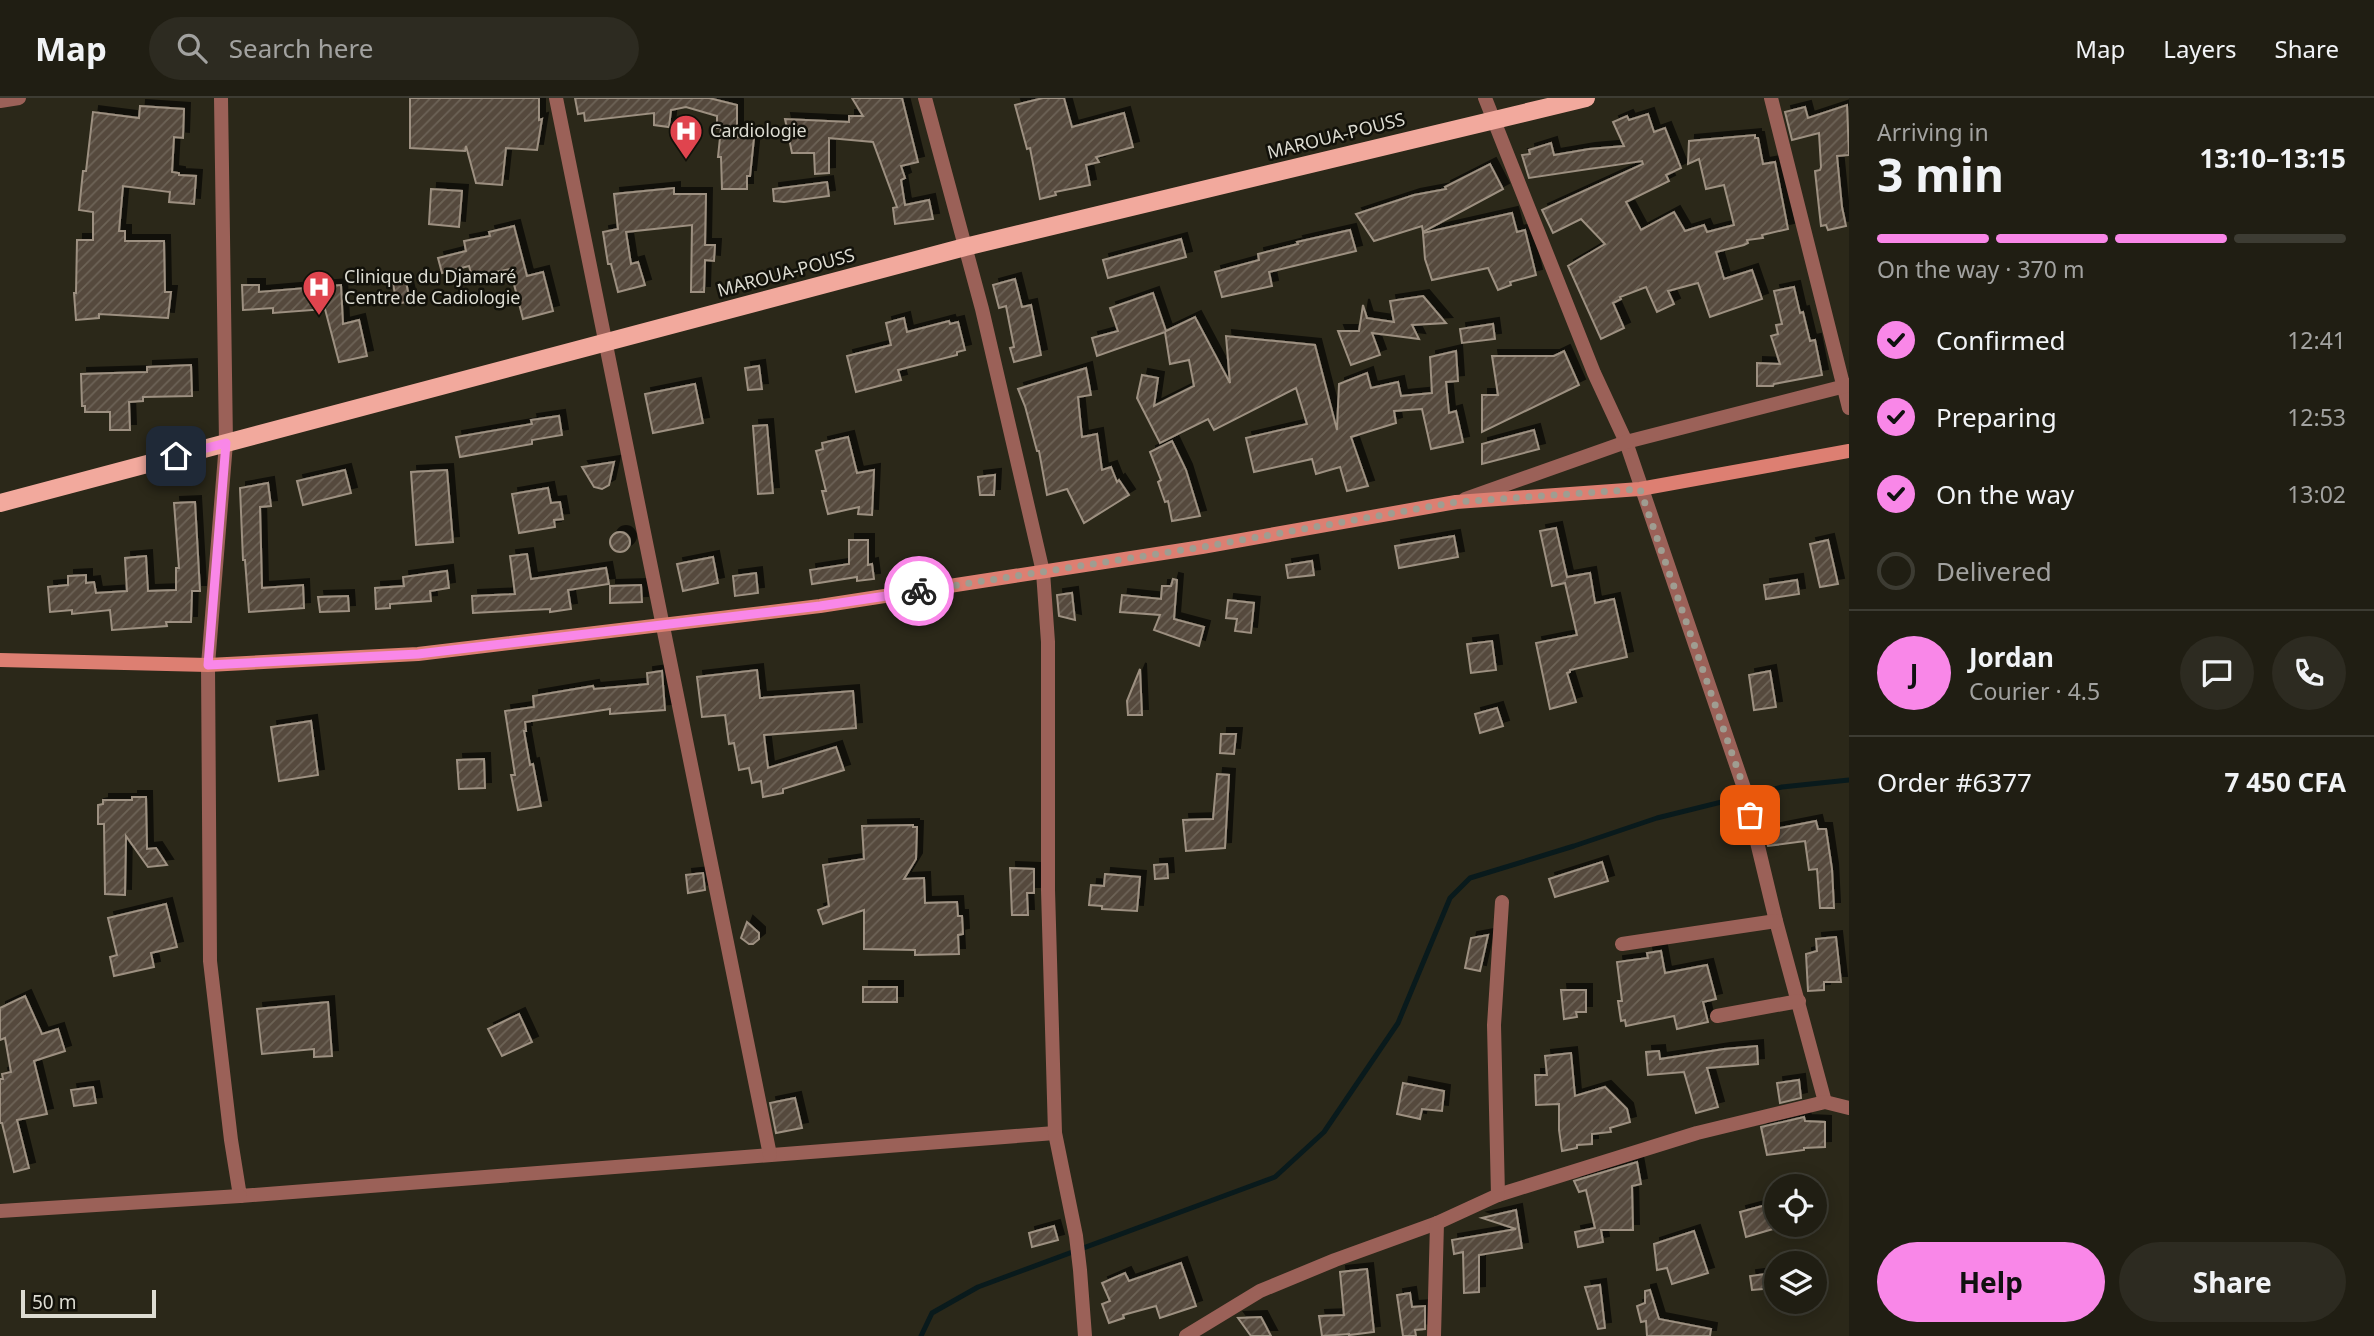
<!DOCTYPE html>
<html lang="en">
<head>
<meta charset="utf-8">
<style>
	body { margin:0; font-family:"Noto Sans",sans-serif; background:#2d2b21; color:#f1f3f6; height:100vh; display:flex; flex-direction:column; font-size:26px; white-space:nowrap }
	* { box-sizing:border-box; margin:0 }
	p { font-size:23px; color:#a2a2a0 }
	.icon { flex:none; width:38px; height:38px; fill:none; stroke:currentColor; stroke-width:2; stroke-linecap:round; stroke-linejoin:round }
	.map { position:relative; flex:1; overflow:hidden }
	.details { display:flex; flex-direction:column; background:#201e13; width:525px }
	.details>* { flex:none }
	.tools { position:absolute; left:1764px; top:1076px; display:grid; gap:14px }
	.tools a { display:grid; place-items:center; width:63px; height:63px; border-radius:50%; background:#201e13; box-shadow:0 4px 18px #0003,0 0 0 2px #3d3c33; font-size:35px }
	.scale { position:absolute; left:21px; bottom:18px; width:135px; box-sizing:border-box; padding-left:7px; border:4px solid #dddcd2; border-top:0; font-size:19px; line-height:24px; white-space:nowrap; color:#dddcd2; -webkit-text-stroke:5px #12110a; paint-order:stroke }
	.pin { position:absolute; display:grid; place-items:center; width:60px; height:60px; color:#fff; margin:-30px; border-radius:14px; box-shadow:0 4px 10px #0006 }
	.courier { position:absolute; display:grid; place-items:center; width:70px; height:70px; margin:-35px; border:5px solid #f987e8; border-radius:50%; background:#fff; color:#222; box-shadow:0 2px 9px #0007 }
	.summary em { font-style:normal; font-weight:700 }
	.summary div { display:flex; flex-direction:column-reverse }
	.summary { display:flex; align-items:center; justify-content:space-between; height:119px; padding:0 28px }
	h1 { font-size:46px; font-weight:700; line-height:52px }
	.bar { display:grid; grid-template-columns:repeat(4,1fr); gap:10px 7px; align-content:center; height:84px; padding:0 28px }
	.bar i { height:9px; border-radius:5px; background:#3d3c33 }
	.bar .on { background:#f987e8 }
	.bar p { grid-column:span 4 }
	.line { display:flex; align-items:center; gap:18px; padding:0 28px; border-top:2px solid #3d3c33 }
	.line div { flex:1 }
	.round { display:grid; place-items:center; flex:none; width:74px; height:74px; border-radius:37px; background:#2d2b21 }
	ol { padding:0 28px; list-style:none }
	li { display:flex; align-items:center; gap:21px; height:77px }
	li p { margin-inline-start:auto }
	li .icon { padding:7px; border-radius:50%; background:#f987e8; color:#111; stroke-width:4 }
	li:last-child { color:#a2a2a0 }
	li i { width:38px; height:38px; border:4px solid #3d3c33; border-radius:50% }
	.action { display:flex; gap:14px; margin-top:auto; padding:14px 28px }
	.action a { flex:1; height:80px; border-radius:42px; background:#f987e8; color:#111; font-size:28px; font-weight:700; line-height:80px; text-align:center }
	.action a+a { background:#2d2b21; color:#f1f3f6 }
	header { display:flex; align-items:center; gap:42px; box-sizing:border-box; height:98px; padding:0 35px; background:#201e13; border-bottom:2px solid #3d3c33 }
	header strong { font-size:33px }
	nav { display:flex; gap:38px; margin-inline-start:auto; font-size:24px }
	.search { width:490px; height:63px; background:#2d2b21; display:flex; align-items:center; gap:18px; box-sizing:border-box; padding:0 24px; border-radius:38px; color:#a2a2a0; font-size:26px }
	main { display:flex; flex:1; min-height:0 }
	.map>svg:first-child { display:block }
</style>
</head>
<body>
<header>
<strong>Map</strong>
<div class="search"><svg class="icon" aria-label="search" viewBox="0 0 24 24"><circle cx="10" cy="10" r="6"/><path d="M15 15l6 6"/></svg>Search here</div>
<nav><a>Map</a><a>Layers</a><a>Share</a></nav>
</header>
<main>
<div class="map">
<svg width="1849" height="1238" viewBox="0 0 1849 1238">
	<defs>
		<pattern id="building-hatch" width="6" height="6" patternUnits="userSpaceOnUse" patternTransform="scale(1.75)"><rect width="6" height="6" fill="#55493c"/><path d="M-1 1l2-2M0 6l6-6M5 7l2-2" fill="none" stroke="#6d6357"/></pattern>
		<filter id="shadow"><feDropShadow dx="6" dy="-6" stdDeviation="0" flood-color="#0009"/></filter>
	</defs>
	<rect width="100%" height="100%" fill="#2b2819"/>
	<g fill="none" stroke-linecap="round" stroke-linejoin="round">
		<!-- stream -->
		<polyline stroke="#091a1c" stroke-width="5" points="921,1238 932,1215 978,1189 1275,1079 1324,1034 1398,925 1450,800 1470,780 1574,748 1657,720 1782,689 1849,682"/>
	</g>
	<!-- building -->
	<g fill="url(#building-hatch)" stroke="#9d9081" stroke-width="2" filter="url(#shadow)">
		<polygon points="410,0 539,0 539,22 542,21 537,52 506,50 502,87 476,85 466,48 465,53 410,50"/>
		<polygon points="575,0 709,0 737,7 737,39 754,40 750,78 747,78 747,91 722,91 721,59 718,59 721,30 717,30 717,18 686,9 671,12 669,29 654,27 654,15 585,23 584,15 578,16"/>
		<polygon points="852,0 902,0 918,64 901,68 905,80 901,82 905,107 929,102 933,121 895,126 893,110 897,109 873,44 829,40 829,75 815,76 814,55 792,55 785,21 849,24 849,18 863,18"/>
		<polygon points="1043,0 1064,0 1072,29 1124,15 1133,49 1096,59 1099,64 1086,67 1090,87 1055,94 1056,97 1040,101 1030,50 1027,51 1015,7"/>
		<polygon points="1847,7 1849,57 1837,58 1842,109 1846,128 1828,132 1826,127 1821,128 1815,73 1820,72 1821,69 1819,35 1792,42 1785,14 1805,9 1808,20"/>
		<polygon points="140,8 184,11 183,40 174,39 172,74 179,75 179,77 196,78 194,106 169,104 170,94 123,88 119,133 125,133 125,143 164,143 165,194 171,194 168,220 99,216 99,220 76,222 74,195 76,195 77,142 93,142 93,114 79,112 83,73 86,73 93,14 139,20"/>
		<polygon points="1648,16 1654,34 1665,30 1681,70 1666,77 1669,83 1626,104 1641,132 1674,114 1685,133 1704,127 1707,134 1734,127 1724,87 1706,91 1699,61 1688,66 1689,43 1755,37 1755,40 1758,40 1763,66 1775,64 1788,131 1762,137 1763,140 1747,142 1748,145 1744,147 1716,154 1724,181 1752,172 1762,201 1710,219 1698,185 1668,193 1674,206 1657,214 1646,189 1620,199 1621,201 1613,205 1624,230 1601,241 1568,168 1605,146 1581,121 1553,135 1542,112 1643,66 1642,63 1529,80 1522,57 1530,56 1529,52 1551,45 1554,57 1589,51 1624,48 1613,24 1627,18 1629,22"/>
		<polygon points="1490,66 1503,91 1423,134 1422,128 1374,143 1356,116 1414,97 1446,91 1445,89"/>
		<polygon points="827,84 829,98 784,104 774,103 773,91"/>
		<polygon points="674,90 674,96 706,96 705,147 715,147 714,163 705,162 704,194 691,194 692,127 626,134 631,166 638,164 645,187 618,194 611,166 608,166 603,134 618,131 614,96"/>
		<polygon points="431,91 462,93 459,129 429,126"/>
		<polygon points="1512,115 1517,134 1525,132 1536,177 1510,184 1511,187 1498,192 1488,170 1432,182 1425,161 1423,135"/>
		<polygon points="514,128 527,178 543,174 553,213 523,221 510,171 472,179 469,168 442,175 438,160 466,153 464,143 490,138 489,134"/>
		<polygon points="1350,132 1356,153 1269,174 1272,188 1222,199 1215,174 1259,162 1258,156 1298,146 1297,144"/>
		<polygon points="1181,141 1186,159 1108,180 1103,162"/>
		<polygon points="1015,181 1022,209 1031,207 1041,257 1014,264 1010,250 1014,249 1006,208 999,210 993,187"/>
		<polygon points="406,184 410,203 397,206 393,186"/>
		<polygon points="242,187 259,187 259,194 341,187 343,226 359,222 367,258 339,264 325,211 273,215 273,210 243,212"/>
		<polygon points="1794,189 1800,215 1803,214 1810,243 1815,242 1822,277 1774,286 1773,288 1757,288 1757,265 1780,266 1771,238 1778,236 1776,227 1782,226 1774,193"/>
		<polygon points="1153,195 1166,233 1195,219 1230,285 1226,238 1315,247 1337,332 1339,286 1367,275 1371,290 1398,284 1401,298 1432,295 1430,259 1456,253 1458,283 1446,284 1449,315 1456,313 1463,344 1431,351 1422,311 1394,313 1396,325 1351,339 1368,388 1347,393 1340,369 1316,376 1312,361 1254,374 1246,340 1307,326 1296,290 1214,332 1208,321 1160,345 1137,300 1142,277 1158,280 1154,308 1194,288 1189,262 1170,266 1165,234 1097,258 1092,240 1118,233 1110,210"/>
		<polygon points="1423,198 1446,225 1412,227 1419,241 1372,235 1380,257 1351,267 1338,233 1359,233 1363,207 1367,220 1394,224 1390,203"/>
		<polygon points="904,220 907,234 949,223 950,226 958,224 965,252 957,254 957,257 898,272 901,282 856,294 847,258 891,247 886,225"/>
		<polygon points="1493,226 1495,241 1462,245 1460,231"/>
		<polygon points="1564,253 1579,287 1482,334 1482,297 1498,297 1492,258 1554,258"/>
		<polygon points="191,267 192,298 143,299 143,303 129,304 130,332 110,332 110,314 85,314 85,308 82,308 81,276 147,274 147,269"/>
		<polygon points="759,268 762,291 748,292 745,270"/>
		<polygon points="1086,270 1091,297 1078,299 1082,339 1097,336 1102,372 1111,369 1117,384 1119,382 1129,397 1084,425 1067,391 1047,397 1039,353 1037,353 1025,308 1018,291"/>
		<polygon points="695,286 703,325 653,335 645,296"/>
		<polygon points="559,318 562,337 532,342 532,346 460,359 456,339 532,326 531,322"/>
		<polygon points="767,327 773,395 758,396 753,328"/>
		<polygon points="1534,332 1539,351 1482,366 1482,346"/>
		<polygon points="848,339 857,375 874,372 872,417 858,416 859,409 828,416 822,393 826,393 816,353 823,351 822,345"/>
		<polygon points="1172,343 1186,372 1200,418 1172,423 1168,403 1165,404 1158,384 1161,382 1150,354"/>
		<polygon points="614,364 609,387 602,391 594,389 582,369"/>
		<polygon points="345,372 351,395 303,407 297,383"/>
		<polygon points="447,372 453,444 416,447 411,374"/>
		<polygon points="995,377 994,397 980,397 978,379"/>
		<polygon points="268,385 271,408 260,409 262,490 303,487 304,510 249,514 245,462 243,462 240,390"/>
		<polygon points="548,390 551,405 560,404 563,421 554,422 555,429 519,435 512,396"/>
		<polygon points="195,404 200,493 192,493 191,524 166,524 167,528 112,532 110,512 72,516 72,512 50,514 48,489 68,487 68,478 86,477 86,485 94,484 96,495 127,493 125,460 146,458 148,493 176,492 176,470 179,470 174,405"/>
		<polygon points="1556,430 1567,479 1590,475 1595,505 1614,501 1627,559 1570,572 1570,574 1567,575 1576,604 1550,611 1536,545 1577,537 1565,485 1552,488 1540,433"/>
		<circle cx="620" cy="444" r="10"/>
		<polygon points="1454,438 1458,459 1399,470 1395,448"/>
		<polygon points="849,442 868,442 868,467 872,466 874,481 857,483 857,479 812,486 810,472 849,466"/>
		<polygon points="1828,442 1838,486 1820,489 1810,446"/>
		<polygon points="527,456 531,481 606,470 609,486 568,492 571,511 550,514 550,511 473,515 472,498 515,496 510,458"/>
		<polygon points="713,459 718,485 683,493 677,466"/>
		<polygon points="1312,463 1314,477 1288,480 1286,467"/>
		<polygon points="447,473 449,490 430,493 431,503 390,506 390,510 376,511 375,490 404,488 403,479"/>
		<polygon points="756,475 758,495 735,498 733,478"/>
		<polygon points="1173,481 1177,482 1174,521 1204,529 1199,548 1154,532 1160,517 1120,514 1122,497 1161,501 1162,488 1171,488"/>
		<polygon points="1797,482 1799,496 1766,501 1764,487"/>
		<polygon points="641,487 642,504 610,505 610,488"/>
		<polygon points="1072,495 1075,522 1059,518 1057,497"/>
		<polygon points="348,498 349,513 320,514 318,499"/>
		<polygon points="1228,502 1254,505 1251,535 1235,533 1237,521 1226,520"/>
		<polygon points="1492,543 1496,572 1471,575 1467,546"/>
		<polygon points="1140,571 1142,617 1128,617 1127,603"/>
		<polygon points="757,572 760,600 853,593 856,630 764,637 768,670 836,649 844,672 783,691 783,695 763,699 761,683 752,685 749,670 739,672 734,645 729,646 725,617 702,619 697,579"/>
		<polygon points="662,573 665,612 610,616 610,611 525,624 526,633 524,633 530,667 533,666 541,708 518,712 511,677 515,677 505,613 534,609 533,598 593,588 594,591 648,586 647,575"/>
		<polygon points="1770,573 1776,609 1754,612 1749,577"/>
		<polygon points="1497,610 1503,628 1480,635 1475,616"/>
		<polygon points="311,623 318,677 279,683 271,629"/>
		<polygon points="1221,636 1236,636 1234,656 1220,655"/>
		<polygon points="484,661 485,690 459,691 457,662"/>
		<polygon points="1217,676 1229,677 1225,750 1186,753 1183,722 1213,721"/>
		<polygon points="132,699 146,699 147,751 156,750 167,767 148,769 126,738 125,797 105,796 104,726 98,726 98,707 103,706 103,702 132,702"/>
		<polygon points="1816,723 1818,731 1826,731 1832,771 1834,810 1820,810 1817,771 1809,772 1805,743 1768,748 1764,733"/>
		<polygon points="913,727 913,729 917,729 916,761 904,781 924,780 925,805 957,804 958,818 962,818 963,836 958,837 959,856 915,857 915,852 864,851 864,812 823,826 818,812 829,808 823,767 864,761 862,728"/>
		<polygon points="1602,764 1608,783 1555,799 1549,781"/>
		<polygon points="1167,766 1168,780 1155,781 1154,767"/>
		<polygon points="1010,770 1034,771 1034,795 1027,795 1028,817 1012,817"/>
		<polygon points="703,775 705,792 688,795 686,777"/>
		<polygon points="1105,776 1140,779 1137,813 1102,811 1102,808 1089,807 1091,787 1104,788"/>
		<polygon points="166,806 177,849 151,855 154,869 114,878 110,859 117,857 108,820"/>
		<polygon points="747,824 759,835 759,841 753,846 749,846 741,840"/>
		<polygon points="1488,837 1480,873 1465,870 1471,840"/>
		<polygon points="1836,839 1841,884 1824,884 1824,892 1808,893 1806,856 1817,853 1816,841"/>
		<polygon points="1661,853 1665,875 1707,867 1716,901 1703,904 1708,924 1677,931 1674,918 1626,928 1625,922 1621,923 1618,903 1622,903 1617,864 1648,860 1647,855"/>
		<rect x="863" y="889" width="34" height="15"/>
		<polygon points="1561,892 1586,892 1586,914 1576,914 1577,919 1564,921"/>
		<polygon points="25,898 42,936 58,931 65,953 34,963 47,1016 17,1022 29,1070 14,1074 2,1025 0,1025 0,981 3,981 2,976 11,974 5,940 0,942 0,910"/>
		<polygon points="328,904 332,958 314,959 314,951 262,956 257,911"/>
		<polygon points="519,916 532,944 502,958 488,931"/>
		<polygon points="1757,948 1758,966 1707,970 1718,1009 1696,1015 1684,974 1648,977 1646,954 1659,953 1660,961 1724,951"/>
		<polygon points="1571,955 1575,998 1605,989 1627,1011 1630,1024 1610,1030 1611,1034 1592,1036 1592,1046 1577,1047 1577,1050 1562,1053 1559,1032 1559,1006 1536,1007 1535,977 1547,977 1545,958"/>
		<polygon points="1799,982 1801,1000 1780,1005 1777,985"/>
		<polygon points="1403,985 1444,993 1442,1013 1422,1011 1420,1021 1397,1016"/>
		<polygon points="93,989 96,1005 74,1008 71,992"/>
		<polygon points="795,1000 802,1030 776,1035 770,1005"/>
		<polygon points="1804,1019 1805,1023 1825,1024 1825,1049 1804,1050 1804,1052 1767,1057 1761,1029"/>
		<polygon points="1637,1064 1641,1086 1632,1088 1633,1132 1601,1132 1603,1144 1578,1149 1575,1134 1595,1130 1586,1092 1579,1094 1574,1083"/>
		<polygon points="1766,1107 1773,1131 1746,1139 1740,1114"/>
		<polygon points="1516,1112 1522,1150 1479,1157 1479,1194 1464,1195 1463,1154 1454,1156 1452,1142 1516,1131 1482,1120"/>
		<polygon points="1054,1128 1058,1142 1032,1149 1029,1135"/>
		<polygon points="1694,1133 1708,1175 1672,1186 1667,1170 1657,1172 1654,1146"/>
		<polygon points="1181,1165 1196,1208 1160,1220 1156,1208 1123,1217 1124,1220 1109,1225 1102,1206 1110,1203 1102,1185 1125,1175 1129,1183"/>
		<polygon points="1367,1171 1374,1234 1349,1237 1349,1236 1322,1238 1319,1218 1344,1217 1340,1174"/>
		<polygon points="1773,1175 1775,1190 1752,1192 1750,1178"/>
		<polygon points="1600,1187 1605,1230 1598,1231 1585,1189"/>
		<polygon points="1650,1192 1659,1221 1711,1231 1710,1238 1647,1238 1646,1223 1641,1224 1637,1208 1645,1205 1645,1193"/>
		<polygon points="1410,1195 1412,1209 1425,1208 1425,1231 1415,1232 1416,1238 1403,1238 1397,1197"/>
		<polygon points="1261,1219 1271,1238 1251,1238 1238,1220"/>
	</g>
	<g fill="none" stroke-linecap="round" stroke-linejoin="round">
		<!-- minor -->
		<g stroke="#9b6158" stroke-width="14">
			<polyline points="221,0 226,345 208,567 210,863 231,1042 240,1098 1055,1035"/>
			<polyline points="556,0 770,1057"/>
			<polyline points="925,0 982,211 1043,474 1048,544 1048,792 1055,1035 1076,1138 1080,1172 1085,1238"/>
			<polyline points="1485,0 1594,275 1626,344 1744,690 1776,823 1825,1004"/>
			<polyline points="1771,0 1849,310"/>
			<polyline points="0,3 19,0"/>
			<polyline points="1465,401 1626,344 1849,287"/>
			<polyline points="1622,846 1776,823"/>
			<polyline points="1717,918 1799,903"/>
			<polyline points="1498,1097 1697,1035 1825,1004 1849,1010"/>
			<polyline points="0,1113 240,1098"/>
			<polyline points="1186,1238 1260,1193 1335,1162 1437,1125 1498,1097 1494,927 1502,804"/>
			<polyline points="1434,1238 1437,1125"/>
		</g>
		<!-- secondary -->
		<polyline stroke="#dd7f72" stroke-width="14" points="0,562 208,567 418,556 820,508 1202,449 1456,404 1640,391 1849,353"/>
		<!-- primary -->
		<polyline stroke="#f2a99d" stroke-width="18" points="0,405 965,149 1586,0"/>
	</g>
	<g fill="none" stroke-linecap="round" stroke-linejoin="round">
		<!-- done -->
		<polyline stroke="#9f9d91" stroke-width="7" stroke-dasharray="0 12.6" points="919,493 1202,449 1456,404 1640,391 1744,690 1750,717"/>
		<!-- route -->
		<polyline stroke="#f987e8" stroke-width="9" points="176,358 226,345 208,567 418,556 820,508 919,493"/>
	</g>
	<!-- icons -->
	<defs>
		<symbol id="hospital-pin" viewBox="-11 -11 22 30"><path d="M0 17L-7.5 6A9.5 9.5 0 1 1 7.5 6Z" fill="#e0444e" stroke="#12110a"/><path d="M-5-5h3v3.5h4V-5h3V5h-3V1.5h-4V5h-3Z" fill="#fff"/></symbol>
	</defs>
	<g fill-rule="evenodd">
		<use href="#hospital-pin" x="667" y="14" width="38" height="52"/>
		<use href="#hospital-pin" x="300" y="170" width="38" height="52"/>
	</g>
	<g text-anchor="middle" stroke-width="5" stroke-linejoin="round" paint-order="stroke">
		<!-- poi labels -->
		<g font-size="18" fill="#dddcd2" stroke="#12110a" text-anchor="start">
			<text x="710" y="39">Cardiologie</text>
			<text x="344" y="185">Clinique du Djamaré<tspan x="344" dy="21">Centre de Cadiologie</tspan></text>
		</g>
		<!-- street labels -->
		<g font-size="18" fill="#dddcd2" stroke="#12110a">
			<text transform="translate(1336 38) rotate(-14)" y="6">MAROUA-POUSS</text>
			<text transform="translate(786 175) rotate(-15)" y="6">MAROUA-POUSS</text>
		</g>
	</g>
</svg>
<div class="tools">
<a><svg class="icon" aria-label="locate" viewBox="0 0 24 24"><circle cx="12" cy="12" r="6"/><path d="M12 2v4M12 18v4M2 12h4M18 12h4"/></svg></a>
<a><svg class="icon" aria-label="layers" viewBox="0 0 24 24"><path d="M12 4l9 5-9 5-9-5zM3 14l9 5 9-5"/></svg></a>
</div>
<div class="scale">50 m</div>
<div class="pin" style="left:1750px;top:717px;background:#ea580c"><svg class="icon" aria-label="bag" viewBox="0 0 24 24"><path d="M5 8h14l-1 12H6zM9 8a3 3 0 0 1 6 0"/></svg></div>
<div class="pin" style="left:176px;top:358px;background:#1f2937"><svg class="icon" aria-label="home" viewBox="0 0 24 24"><path d="M3 11l9-7 9 7M6 9v11h12V9"/></svg></div>
<div class="courier" style="left:919px;top:493px"><svg class="icon" aria-label="bike" viewBox="0 0 24 24"><circle cx="6" cy="16" r="4"/><circle cx="18" cy="16" r="4"/><path d="M6 16l4-8h5l3 8M10 8l3 8H6M13 5h3"/></svg></div>
</div>
<section class="details">
<div class="summary"><div><h1>3 min</h1><p>Arriving in</p></div><em>13:10–13:15</em></div>
<div class="bar"><i class="on"></i><i class="on"></i><i class="on"></i><i></i><p>On the way · 370 m</p></div>
<ol>
<li><svg class="icon" aria-label="check" viewBox="0 0 24 24"><path d="M5 12l5 5 9-10"/></svg>Confirmed<p>12:41</p></li>
<li><svg class="icon" aria-label="check" viewBox="0 0 24 24"><path d="M5 12l5 5 9-10"/></svg>Preparing<p>12:53</p></li>
<li><svg class="icon" aria-label="check" viewBox="0 0 24 24"><path d="M5 12l5 5 9-10"/></svg>On the way<p>13:02</p></li>
<li><i></i>Delivered</li>
</ol>
<div class="line" style="height:126px"><b class="round" style="background:#f987e8;color:#111">J</b><div><b>Jordan</b><p>Courier · 4.5</p></div><a class="round"><svg class="icon" aria-label="chat" viewBox="0 0 24 24"><path d="M4 5h16v11H9l-5 4z"/></svg></a><a class="round"><svg class="icon" aria-label="phone" viewBox="0 0 24 24"><path d="M5 4h4l2 5-3 2q2 4 5 5l2-3 5 2v4C11 20 4 13 5 4z"/></svg></a></div>
<div class="line" style="height:91px"><div>Order #6377</div><b>7 450 CFA</b></div>
<div class="action"><a>Help</a><a>Share</a></div>
</section>
</main>
</body>
</html>
